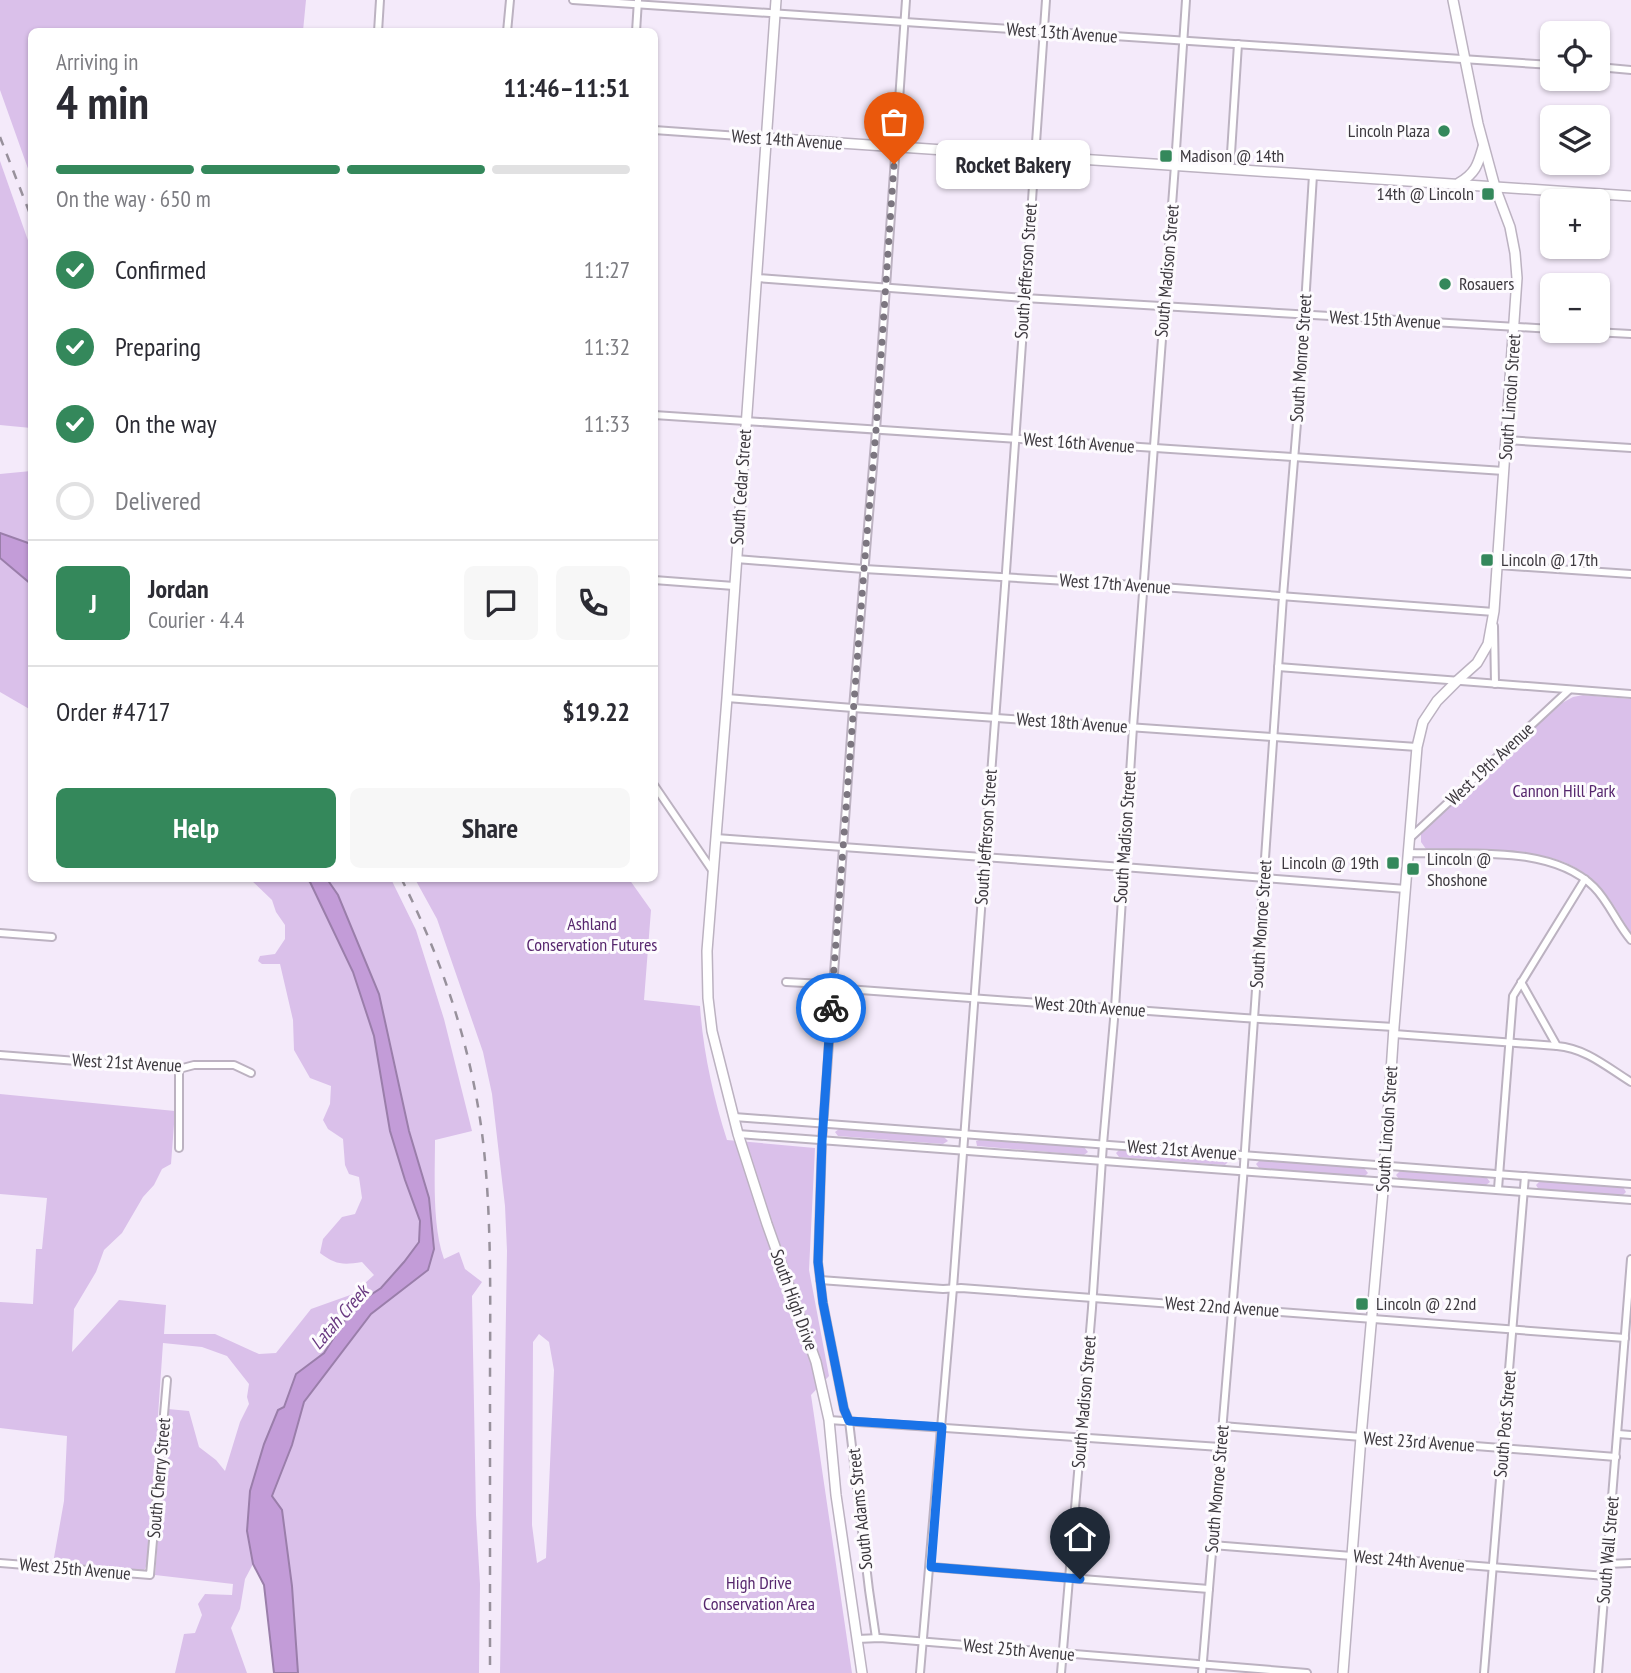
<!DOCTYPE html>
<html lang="en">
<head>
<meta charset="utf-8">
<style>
	body { margin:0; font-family:"PT Sans Narrow",sans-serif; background:#f7f7f7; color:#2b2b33; height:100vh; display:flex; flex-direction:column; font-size:26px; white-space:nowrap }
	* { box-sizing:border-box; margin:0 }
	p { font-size:23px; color:#7c7c81 }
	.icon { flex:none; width:38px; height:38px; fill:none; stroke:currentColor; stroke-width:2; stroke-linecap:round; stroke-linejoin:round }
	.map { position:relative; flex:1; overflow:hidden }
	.details { position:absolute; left:28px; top:28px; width:630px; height:854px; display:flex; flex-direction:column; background:#fff; border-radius:10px; box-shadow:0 2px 5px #0004 }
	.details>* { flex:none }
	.controls { position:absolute; left:1540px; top:21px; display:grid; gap:14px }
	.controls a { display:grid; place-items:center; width:70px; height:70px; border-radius:10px; background:#fff; box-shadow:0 2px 5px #0004; font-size:35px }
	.pin { position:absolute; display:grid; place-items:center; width:60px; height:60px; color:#fff; margin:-72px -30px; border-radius:50% 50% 50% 0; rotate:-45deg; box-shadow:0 0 7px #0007 }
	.pin .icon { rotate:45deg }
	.courier { position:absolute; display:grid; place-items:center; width:70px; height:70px; margin:-35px; border:5px solid #1a73e8; border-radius:50%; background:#fff; color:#222; box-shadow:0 2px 9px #0007 }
	.bubble { position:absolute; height:49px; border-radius:10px; background:#fff; box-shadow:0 2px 5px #0004; font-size:23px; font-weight:600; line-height:49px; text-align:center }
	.headline em { font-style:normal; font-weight:600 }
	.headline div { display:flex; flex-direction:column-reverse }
	.headline { display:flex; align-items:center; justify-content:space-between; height:119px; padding:0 28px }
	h1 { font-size:46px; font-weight:600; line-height:52px }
	.bar { display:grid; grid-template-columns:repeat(4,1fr); gap:10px 7px; align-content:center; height:84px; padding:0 28px }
	.bar i { height:9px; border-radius:5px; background:#e1e1e2 }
	.bar .current { background:#34885b }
	.bar p { grid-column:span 4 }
	.line { display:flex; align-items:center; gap:18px; padding:0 28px; border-top:2px solid #e1e1e2 }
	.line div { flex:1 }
	.round { display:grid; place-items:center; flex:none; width:74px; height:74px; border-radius:10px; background:#f7f7f7 }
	ol { padding:0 28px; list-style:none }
	li { display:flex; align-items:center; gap:21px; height:77px }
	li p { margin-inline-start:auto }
	li .icon { padding:7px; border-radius:50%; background:#34885b; color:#fff; stroke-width:4 }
	li:last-child { color:#7c7c81 }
	li i { width:38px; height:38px; border:4px solid #e1e1e2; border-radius:50% }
	.cta { display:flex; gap:14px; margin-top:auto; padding:14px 28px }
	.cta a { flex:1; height:80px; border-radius:10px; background:#34885b; color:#fff; font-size:28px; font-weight:600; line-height:80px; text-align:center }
	.cta a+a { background:#f7f7f7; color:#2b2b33 }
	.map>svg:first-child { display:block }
</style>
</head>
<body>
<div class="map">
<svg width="1631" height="1673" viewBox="0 0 1631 1673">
	<rect width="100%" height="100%" fill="#f4eafa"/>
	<!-- green -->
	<g fill="#dac0ea" fill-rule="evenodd">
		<polygon points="0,0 306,0 303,31 32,32 31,177 0,90"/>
		<polygon points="0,161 31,249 31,428 0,425"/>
		<polygon points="31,471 31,544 0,533 0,474"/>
		<polygon points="0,558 31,584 31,710 0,692"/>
		<path d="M1583,695L1631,699V934C1620,916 1610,896 1594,881C1555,843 1483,852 1433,852L1426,849L1421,842V834L1525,736L1562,703L1573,697Z"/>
		<path d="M250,879H306L310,882L353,972L374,1036L390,1131L405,1180L420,1221L419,1242L404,1262L381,1288L354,1306L325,1353L296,1374L284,1407L278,1410L264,1444L250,1492L247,1531L253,1564L245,1579L240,1609L231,1628L247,1673H175L184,1634L195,1633L202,1615L198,1604L205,1594L232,1595L233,1584L155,1575L168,1409L189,1411L199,1447L216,1460L225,1471L240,1422L249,1404L247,1397L249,1384L227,1356L202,1347L163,1343L148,1561L145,1569L141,1572L53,1563L64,1501L67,1436L0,1428V1302L33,1304L36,1249H42L47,1198L0,1194V1094L175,1111L171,1164L162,1169L154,1185L143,1197L122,1233L104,1250L96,1272L74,1309L72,1352L119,1300L166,1305L164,1334H215L259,1354L276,1353L311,1309L353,1294L374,1275L362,1262C343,1265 336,1265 320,1253L323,1239L342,1217L355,1214L362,1198L359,1177L349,1174L345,1165L343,1139L328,1129L323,1120L330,1104L331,1086L310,1078L294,1050L293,1020L280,964H262L258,961L260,956L275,954L285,939V925L276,912L272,900Z"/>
		<path d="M327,879H391L416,930L444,1019L472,1131L435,1140C435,1177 432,1225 444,1259L459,1252L465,1269L482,1282L472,1296L476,1515L480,1584L479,1673H298L292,1586L282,1510L272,1496L292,1445L304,1402L371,1314L428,1270L429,1198L338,895Z"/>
		<path d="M415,879H629L651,910L644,1000L700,1006C703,1051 713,1096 727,1140L815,1148L809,1270L829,1376L811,1395L852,1673H500L507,1251L505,1206L492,1094L483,1052L437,919ZM539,1334L549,1342L554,1370L546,1558L537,1563L532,1525L533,1342Z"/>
		<polygon points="839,1129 944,1137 948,1141 943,1144 838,1136 835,1132"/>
		<polygon points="979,1140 1084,1147 1088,1152 1084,1155 977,1146 976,1141"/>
		<polygon points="1120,1149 1225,1158 1228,1162 1225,1165 1119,1157 1116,1153"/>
		<polygon points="1260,1160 1364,1168 1368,1173 1364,1177 1259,1168 1256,1164"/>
		<polygon points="1400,1171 1487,1178 1490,1182 1486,1185 1399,1179 1396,1175"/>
		<polygon points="1540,1181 1623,1187 1626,1192 1622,1196 1539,1190 1536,1185"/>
	</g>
	<!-- water -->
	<g fill="#c39cd8" stroke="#9a7eaa" stroke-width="2">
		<polygon points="0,533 31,544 31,584 0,558"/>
		<polygon points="306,879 327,879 338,895 379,994 409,1131 429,1198 434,1249 428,1270 371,1314 304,1402 292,1445 272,1496 282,1510 292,1586 298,1673 274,1673 264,1585 253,1564 247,1531 250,1491 264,1444 278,1410 284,1407 296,1374 324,1353 354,1306 381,1288 404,1262 419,1242 420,1221 405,1180 390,1131 374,1036 353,972 310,882"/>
	</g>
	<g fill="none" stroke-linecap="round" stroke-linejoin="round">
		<defs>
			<g id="street">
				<polyline points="573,0 1552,65"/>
				<polyline points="378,32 380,0"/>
				<polyline points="507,32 510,0"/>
				<polyline points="636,32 638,0"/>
				<polyline points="1598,67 1631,70"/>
				<polyline points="654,130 766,138"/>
				<polyline points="1230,169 1238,44"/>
				<polyline points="757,278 1024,298 1552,329"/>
				<polyline points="1576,331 1631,334"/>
				<polyline points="654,415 1504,471"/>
				<polyline points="1506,440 1631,448"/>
				<polyline points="736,559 864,569 1135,585 1494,612"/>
				<polyline points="1498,565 1631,574"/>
				<polyline points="654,580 734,586"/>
				<polyline points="1494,626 1495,684"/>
				<polyline points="1278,667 1631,694"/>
				<polyline points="727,698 853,708 1417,747"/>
				<polyline points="654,785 712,870"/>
				<polyline points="716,838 1123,867 1406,889"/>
				<polyline points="1410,838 1569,690"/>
				<path d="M1408,853C1465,855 1551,844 1594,887C1609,902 1617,924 1631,940"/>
				<polyline points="0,933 52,937"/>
				<polyline points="786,982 823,984 833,988 1244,1018 1394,1027"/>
				<path d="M1521,982L1557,1046C1585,1048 1607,1067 1631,1082"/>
				<polyline points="1394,1034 1557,1046"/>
				<polyline points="0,1055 179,1069 194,1065 234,1065 251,1073"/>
				<polyline points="734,1117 1631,1184"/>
				<polyline points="738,1134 1631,1200"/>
				<polyline points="179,1148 179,1069"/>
				<polyline points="1498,1189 1513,996 1585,879"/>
				<polyline points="820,1280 943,1289 961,1288 1625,1338"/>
				<polyline points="829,1420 1220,1447"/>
				<polyline points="1222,1426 1616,1457"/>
				<polyline points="1618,1434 1631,1435"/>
				<polyline points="1212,1545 1606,1576"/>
				<polyline points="0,1563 150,1575 167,1380"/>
				<polyline points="1607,1564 1631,1563"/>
				<polyline points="931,1567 1209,1589"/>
				<polyline points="876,1638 869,1590 849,1421 844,1409 823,1303 818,1262 822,1141 853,708 876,430 906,0"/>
				<polyline points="857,1639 880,1638 1307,1673"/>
				<polyline points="920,1673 953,1288 1005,586 1046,0"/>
				<polyline points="1061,1673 1092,1308 1103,1144 1115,1008 1133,727 1175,165 1186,0"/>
				<polyline points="1202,1673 1243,1179 1283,596 1300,386 1313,175"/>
				<polyline points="1484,1673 1525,1176"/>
				<polyline points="1598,1673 1631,1259"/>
			</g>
			<g id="secondary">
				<polyline points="776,0 727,698 707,951 708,998 712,1031 738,1134 767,1224 816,1362 829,1420 836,1495 862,1673"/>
				<polyline points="766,138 1631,196"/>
				<path d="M1459,183C1476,173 1478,164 1483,147"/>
				<polyline points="1343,1673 1361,1437 1383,1191 1394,1027 1417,747 1423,722 1437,701 1458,680 1477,663 1488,644 1494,611 1517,278 1515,253 1510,227 1495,187 1478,124 1453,0"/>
			</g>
		</defs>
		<!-- street casing -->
		<use href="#street" stroke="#bcb2c1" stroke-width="10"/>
		<!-- secondary casing -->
		<use href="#secondary" stroke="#bcb2c1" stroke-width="12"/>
		<!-- street -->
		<use href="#street" stroke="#fff" stroke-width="6"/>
		<!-- secondary -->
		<use href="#secondary" stroke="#fff" stroke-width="9"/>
		<!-- rail -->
		<g stroke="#98919c" stroke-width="2.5" stroke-dasharray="9 9" stroke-linecap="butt">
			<polyline points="0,137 32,219"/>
			<path d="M401,878C444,963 474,1055 484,1150C492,1229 490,1308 490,1388C490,1483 490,1578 490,1673"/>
		</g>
	</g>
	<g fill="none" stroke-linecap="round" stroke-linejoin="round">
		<!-- done -->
		<polyline stroke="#7c7680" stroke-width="7" stroke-dasharray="0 12.6" points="831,1008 864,569 876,430 894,164"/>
		<!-- route -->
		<polyline stroke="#1a73e8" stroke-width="9" points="831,1008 822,1141 818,1262 823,1303 844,1409 849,1421 942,1427 931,1567 1080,1579"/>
	</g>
	<!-- markers -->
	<g fill="#34885b" stroke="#fdfbfe" stroke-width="2.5">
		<circle cx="1444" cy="131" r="7"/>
		<rect x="1159" y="149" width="14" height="14" rx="3.5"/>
		<rect x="1481" y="187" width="14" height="14" rx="3.5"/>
		<circle cx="1445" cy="284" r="7"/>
		<rect x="1480" y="553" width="14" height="14" rx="3.5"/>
		<rect x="1386" y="856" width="14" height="14" rx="3.5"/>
		<rect x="1406" y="862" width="14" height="14" rx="3.5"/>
		<rect x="1355" y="1297" width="14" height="14" rx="3.5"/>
	</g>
	<g text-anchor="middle" stroke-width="6" stroke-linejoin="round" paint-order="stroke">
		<!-- street labels -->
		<g font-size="18" fill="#3c383e" stroke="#fdfbfe">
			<text transform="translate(1062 33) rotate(4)" y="6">West 13th Avenue</text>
			<text transform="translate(787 140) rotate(4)" y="6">West 14th Avenue</text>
			<text transform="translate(1026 271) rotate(-86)" y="6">South Jefferson Street</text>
			<text transform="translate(1167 271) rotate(-85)" y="6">South Madison Street</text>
			<text transform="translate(1385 320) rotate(3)" y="6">West 15th Avenue</text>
			<text transform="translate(1301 358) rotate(-86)" y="6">South Monroe Street</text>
			<text transform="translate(1510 397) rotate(-86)" y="6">South Lincoln Street</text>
			<text transform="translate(1079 443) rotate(4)" y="6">West 16th Avenue</text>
			<text transform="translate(741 487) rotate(-86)" y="6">South Cedar Street</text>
			<text transform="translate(1115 584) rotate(4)" y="6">West 17th Avenue</text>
			<text transform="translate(1072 723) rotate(4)" y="6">West 18th Avenue</text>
			<text transform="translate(1490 764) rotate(-43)" y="6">West 19th Avenue</text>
			<text transform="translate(986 837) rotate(-86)" y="6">South Jefferson Street</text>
			<text transform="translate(1125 837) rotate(-86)" y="6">South Madison Street</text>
			<text transform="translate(1261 924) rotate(-86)" y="6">South Monroe Street</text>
			<text transform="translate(1090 1007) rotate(4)" y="6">West 20th Avenue</text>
			<text transform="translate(127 1063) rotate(3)" y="6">West 21st Avenue</text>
			<text transform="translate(1387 1129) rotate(-86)" y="6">South Lincoln Street</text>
			<text transform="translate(1182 1150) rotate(4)" y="6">West 21st Avenue</text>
			<text transform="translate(794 1300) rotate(70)" y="6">South High Drive</text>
			<text transform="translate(1222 1307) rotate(4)" y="6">West 22nd Avenue</text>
			<text transform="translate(1084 1402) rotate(-85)" y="6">South Madison Street</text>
			<text transform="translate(1505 1424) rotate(-85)" y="6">South Post Street</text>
			<text transform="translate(1419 1442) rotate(4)" y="6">West 23rd Avenue</text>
			<text transform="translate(159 1478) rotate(-85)" y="6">South Cherry Street</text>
			<text transform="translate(1217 1489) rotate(-85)" y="6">South Monroe Street</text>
			<text transform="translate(860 1509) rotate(-96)" y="6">South Adams Street</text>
			<text transform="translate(1608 1550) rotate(-85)" y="6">South Wall Street</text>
			<text transform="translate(1409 1561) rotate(5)" y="6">West 24th Avenue</text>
			<text transform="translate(75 1569) rotate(5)" y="6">West 25th Avenue</text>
			<text transform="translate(1019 1650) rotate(5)" y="6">West 25th Avenue</text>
		</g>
		<!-- poi labels -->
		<g font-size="18" fill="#3c383e" stroke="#fdfbfe" text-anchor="start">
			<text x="1430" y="137" text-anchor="end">Lincoln Plaza</text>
			<text x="1180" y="162">Madison @ 14th</text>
			<text x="1474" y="200" text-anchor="end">14th @ Lincoln</text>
			<text x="1459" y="290">Rosauers</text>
			<text x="1501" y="566">Lincoln @ 17th</text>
			<text x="1427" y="865">Lincoln @<tspan x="1427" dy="21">Shoshone</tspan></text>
			<text x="1379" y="869" text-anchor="end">Lincoln @ 19th</text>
			<text x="1376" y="1310">Lincoln @ 22nd</text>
		</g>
		<!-- park labels -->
		<g font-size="18" fill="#56266d" stroke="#fdfbfe">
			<text x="1564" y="797">Cannon Hill Park</text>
			<text x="592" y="930">Ashland<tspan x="592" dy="21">Conservation Futures</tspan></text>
			<text x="759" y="1589">High Drive<tspan x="759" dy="21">Conservation Area</tspan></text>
		</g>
		<!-- water labels -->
		<g font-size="19" font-style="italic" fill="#693981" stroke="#fdfbfe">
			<text transform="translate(339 1317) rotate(-49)" y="7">Latah Creek</text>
		</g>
	</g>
</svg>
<div class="controls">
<a><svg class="icon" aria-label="locate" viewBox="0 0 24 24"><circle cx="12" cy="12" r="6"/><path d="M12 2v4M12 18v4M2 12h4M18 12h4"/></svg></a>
<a><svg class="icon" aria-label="layers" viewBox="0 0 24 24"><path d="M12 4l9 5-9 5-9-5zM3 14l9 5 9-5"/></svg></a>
<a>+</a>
<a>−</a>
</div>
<div class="pin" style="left:894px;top:164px;background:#ea580c"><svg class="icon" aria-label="bag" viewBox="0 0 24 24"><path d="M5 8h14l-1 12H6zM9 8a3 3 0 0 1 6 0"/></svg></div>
<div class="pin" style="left:1080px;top:1579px;background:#1f2937"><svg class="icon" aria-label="home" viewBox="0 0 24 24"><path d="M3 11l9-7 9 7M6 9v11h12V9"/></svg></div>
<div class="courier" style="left:831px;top:1008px"><svg class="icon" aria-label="bike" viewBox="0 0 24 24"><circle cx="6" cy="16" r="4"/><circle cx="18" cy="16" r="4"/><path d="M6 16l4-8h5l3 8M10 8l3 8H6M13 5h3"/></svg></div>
<div class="bubble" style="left:936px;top:140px;width:154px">Rocket Bakery</div>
<section class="details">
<div class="headline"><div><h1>4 min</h1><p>Arriving in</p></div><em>11:46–11:51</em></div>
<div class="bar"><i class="current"></i><i class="current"></i><i class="current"></i><i></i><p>On the way · 650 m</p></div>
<ol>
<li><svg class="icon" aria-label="check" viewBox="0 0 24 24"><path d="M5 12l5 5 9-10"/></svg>Confirmed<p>11:27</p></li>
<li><svg class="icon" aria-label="check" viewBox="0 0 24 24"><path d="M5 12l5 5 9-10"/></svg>Preparing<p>11:32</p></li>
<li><svg class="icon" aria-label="check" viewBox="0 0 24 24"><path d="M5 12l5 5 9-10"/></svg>On the way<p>11:33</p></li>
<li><i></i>Delivered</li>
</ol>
<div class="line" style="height:126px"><b class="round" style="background:#34885b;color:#fff">J</b><div><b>Jordan</b><p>Courier · 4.4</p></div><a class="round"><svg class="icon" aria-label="chat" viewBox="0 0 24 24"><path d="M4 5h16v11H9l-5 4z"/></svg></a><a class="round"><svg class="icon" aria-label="phone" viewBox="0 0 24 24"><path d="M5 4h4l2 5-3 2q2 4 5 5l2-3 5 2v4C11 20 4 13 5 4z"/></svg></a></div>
<div class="line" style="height:91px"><div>Order #4717</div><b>$19.22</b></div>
<div class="cta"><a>Help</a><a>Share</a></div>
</section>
</div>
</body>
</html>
